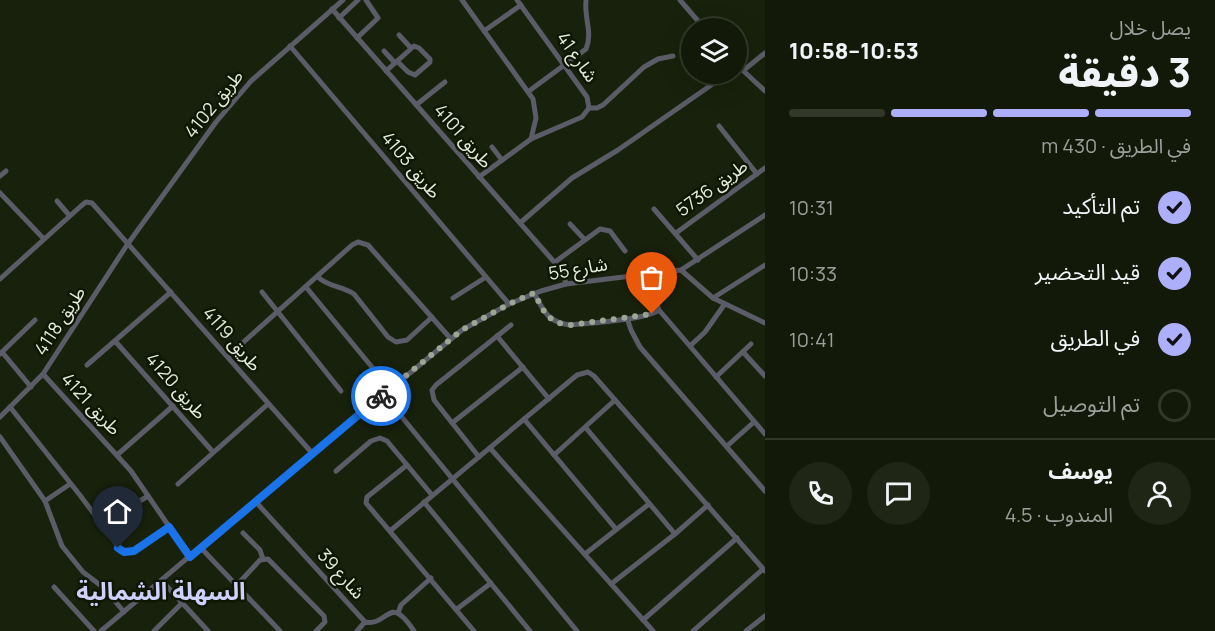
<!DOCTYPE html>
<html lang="ar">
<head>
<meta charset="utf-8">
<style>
	body { margin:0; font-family:Manrope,"Noto Sans Arabic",sans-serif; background:#1f2616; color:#f1f3f6; direction:rtl; height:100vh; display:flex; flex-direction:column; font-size:22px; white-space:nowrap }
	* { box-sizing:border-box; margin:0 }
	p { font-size:20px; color:#9ca09c }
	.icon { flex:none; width:33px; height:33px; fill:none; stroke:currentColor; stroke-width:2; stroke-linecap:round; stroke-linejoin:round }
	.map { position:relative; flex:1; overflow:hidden; direction:ltr }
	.sheet { display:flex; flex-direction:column; background:#121908; width:450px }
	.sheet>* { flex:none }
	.buttons { position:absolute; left:681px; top:18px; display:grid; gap:12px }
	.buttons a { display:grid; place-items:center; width:66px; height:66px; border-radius:50%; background:#121908; box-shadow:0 6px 24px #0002,0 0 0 2px #313829; font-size:30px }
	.pin { position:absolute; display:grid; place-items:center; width:51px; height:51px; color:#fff; margin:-62px -26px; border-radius:50% 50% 50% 0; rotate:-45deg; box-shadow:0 0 6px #0007 }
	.pin .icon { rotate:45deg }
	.courier { position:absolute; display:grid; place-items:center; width:60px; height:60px; margin:-30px; border:4px solid #1a73e8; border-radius:50%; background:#fff; color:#222; box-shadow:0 2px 8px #0007 }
	.headline em { font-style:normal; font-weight:800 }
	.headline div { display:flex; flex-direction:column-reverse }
	.headline { display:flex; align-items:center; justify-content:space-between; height:102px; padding:0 24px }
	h1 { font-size:39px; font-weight:800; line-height:45px }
	.bar { display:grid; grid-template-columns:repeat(4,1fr); gap:9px 6px; align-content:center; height:72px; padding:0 24px }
	.bar i { height:8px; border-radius:4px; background:#313829 }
	.bar .selected { background:#adaffb }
	.bar p { grid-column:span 4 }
	.line { display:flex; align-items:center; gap:15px; padding:0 24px; border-top:2px solid #313829 }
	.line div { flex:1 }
	.round { display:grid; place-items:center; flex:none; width:63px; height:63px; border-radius:32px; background:#1f2616 }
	ol { padding:0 24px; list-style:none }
	li { display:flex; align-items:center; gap:18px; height:66px }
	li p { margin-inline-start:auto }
	li .icon { padding:6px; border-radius:50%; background:#adaffb; color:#111; stroke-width:4 }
	li:last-child { color:#9ca09c }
	li i { width:33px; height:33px; border:3px solid #313829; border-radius:50% }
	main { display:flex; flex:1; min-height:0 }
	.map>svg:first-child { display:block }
</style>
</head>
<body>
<main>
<section class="sheet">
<div class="headline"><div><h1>3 دقيقة</h1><p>يصل خلال</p></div><em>10:53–10:58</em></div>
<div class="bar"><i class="selected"></i><i class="selected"></i><i class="selected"></i><i></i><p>في الطريق · 430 m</p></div>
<ol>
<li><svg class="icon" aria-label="check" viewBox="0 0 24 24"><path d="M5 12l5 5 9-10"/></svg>تم التأكيد<p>10:31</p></li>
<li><svg class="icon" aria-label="check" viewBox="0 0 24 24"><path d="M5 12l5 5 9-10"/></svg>قيد التحضير<p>10:33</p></li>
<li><svg class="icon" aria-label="check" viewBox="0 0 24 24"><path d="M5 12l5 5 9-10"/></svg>في الطريق<p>10:41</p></li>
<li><i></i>تم التوصيل</li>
</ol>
<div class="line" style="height:108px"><a class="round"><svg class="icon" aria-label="person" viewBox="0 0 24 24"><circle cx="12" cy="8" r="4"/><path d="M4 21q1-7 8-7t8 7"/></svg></a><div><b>يوسف</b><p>المندوب · 4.5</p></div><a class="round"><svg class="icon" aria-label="chat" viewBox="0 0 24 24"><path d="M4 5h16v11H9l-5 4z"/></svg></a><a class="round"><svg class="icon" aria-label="phone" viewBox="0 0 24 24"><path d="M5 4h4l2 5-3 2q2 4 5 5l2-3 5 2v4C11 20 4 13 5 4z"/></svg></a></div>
</section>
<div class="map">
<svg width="765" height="631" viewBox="0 0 765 631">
	<rect width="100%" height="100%" fill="#18210b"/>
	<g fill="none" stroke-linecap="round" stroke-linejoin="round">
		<!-- minor -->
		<g stroke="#5b5c67" stroke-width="5">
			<polyline points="462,0 533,99 536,118 531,139"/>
			<polyline points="680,0 704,28"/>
			<polyline points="332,9 563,272 566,284"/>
			<polyline points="339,18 358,0"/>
			<polyline points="484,31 521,5"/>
			<polyline points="399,35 411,48"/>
			<polyline points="357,38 378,18 366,0"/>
			<polyline points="290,46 509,304"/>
			<polyline points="384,51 395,63"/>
			<polyline points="736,64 765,91"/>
			<polyline points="744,70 765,53"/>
			<polyline points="386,71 414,46 419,48 430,59 430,62 415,75 408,72 397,61"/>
			<path d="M529,91L586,49C593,33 584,18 586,1"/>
			<polyline points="416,105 445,82"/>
			<polyline points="589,108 597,108 603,105 644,67 658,59 673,56"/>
			<polyline points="719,126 757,174"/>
			<polyline points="492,147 502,160"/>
			<polyline points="0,176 6,171"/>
			<polyline points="479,177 531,139 582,117 589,108 587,97 517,0"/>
			<polyline points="0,193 43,238"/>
			<polyline points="57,201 69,215"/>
			<polyline points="654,209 698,260"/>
			<polyline points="520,223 572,178 618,150 727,74"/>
			<polyline points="570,224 585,240"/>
			<polyline points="676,233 765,168"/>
			<polyline points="555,262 600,229 610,231 625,251"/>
			<polyline points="681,270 713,298 765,323"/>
			<polyline points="651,273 655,300 659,310 765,434"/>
			<path d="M318,277C328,287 342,286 354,294L388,337L396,342L407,340L432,317"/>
			<polyline points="0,279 81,206 86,202 92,203 312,453"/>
			<polyline points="306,287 390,389"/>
			<polyline points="262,292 341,391"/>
			<path d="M534,293C544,311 547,322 570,325C589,323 646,320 659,310"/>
			<polyline points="453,298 486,277"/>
			<polyline points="713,298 765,265"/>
			<polyline points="627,318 631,330 640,347 765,491"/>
			<polyline points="497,336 549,399"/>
			<polyline points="115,341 213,452"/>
			<polyline points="690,346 705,332 724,305"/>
			<polyline points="2,352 31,387"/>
			<polyline points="743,352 765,376"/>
			<polyline points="0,354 35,320"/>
			<polyline points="228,356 352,245 358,242 368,245 451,339"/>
			<polyline points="87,365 171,292"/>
			<polyline points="43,374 131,471 190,557"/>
			<polyline points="716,377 751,344"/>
			<polyline points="383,394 577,631"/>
			<polyline points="10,407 79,494 122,551 131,552 169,527"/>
			<polyline points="0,417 43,374 127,245 216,122 251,81 343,0"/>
			<polyline points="524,419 616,529"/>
			<polyline points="452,423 523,367"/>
			<polyline points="586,428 675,534"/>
			<polyline points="0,437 45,501 62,546 83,572 104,588 124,612"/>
			<polyline points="727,446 754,422"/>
			<polyline points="490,448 653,631"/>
			<polyline points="117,455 173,406"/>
			<polyline points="554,455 615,400"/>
			<polyline points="479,457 434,400 432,390 436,385 511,325"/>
			<polyline points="407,465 367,497 366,503 474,631"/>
			<polyline points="336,471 371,441 380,438 387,441 432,495"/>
			<polyline points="178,484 268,404"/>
			<polyline points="45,501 70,484"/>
			<path d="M255,501L365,622C389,627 388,592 414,631"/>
			<polyline points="424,502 530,631"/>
			<polyline points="135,504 148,496"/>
			<polyline points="390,531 577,375 588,372 594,376 765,571"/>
			<polyline points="243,533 260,550 263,559"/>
			<polyline points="201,548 280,631"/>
			<polyline points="585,554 649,504"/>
			<polyline points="162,581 208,631"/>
			<polyline points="611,584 675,534 708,505"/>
			<polyline points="237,585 260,560 268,559 324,616 325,622 316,631"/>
			<polyline points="54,587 94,631"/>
			<polyline points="457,609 491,583"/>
			<polyline points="398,613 401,605 431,578"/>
			<polyline points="643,620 737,538"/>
			<polyline points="101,631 255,501 462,330 509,304 541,291 566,284 681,270 765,215"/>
			<polyline points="154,631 182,603"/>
			<polyline points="357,631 365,622"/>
			<polyline points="693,631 763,569"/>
			<polyline points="746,631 765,616"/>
		</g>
	</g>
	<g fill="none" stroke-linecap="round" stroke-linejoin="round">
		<!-- done -->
		<path stroke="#9da594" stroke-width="6" stroke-dasharray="0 10.8" d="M381,396L462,330L509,304L534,293C544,311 547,323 570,325L652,314"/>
		<!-- route -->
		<polyline stroke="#1a73e8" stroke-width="8" points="118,548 124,552 134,551 169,527 190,557 381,396"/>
	</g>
	<g text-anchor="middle" stroke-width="5" stroke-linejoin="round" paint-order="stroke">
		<!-- street labels -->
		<g font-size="18" fill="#e5ecdd" stroke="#0f1704">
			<text transform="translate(577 57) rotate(55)" y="6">شارع 41</text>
			<text transform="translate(214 104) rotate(-51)" y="6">طريق 4102</text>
			<text transform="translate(463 136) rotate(49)" y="6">طريق 4101</text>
			<text transform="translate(411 165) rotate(50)" y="6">طريق 4103</text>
			<text transform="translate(712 188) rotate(-36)" y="6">طريق 5736</text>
			<text transform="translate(578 269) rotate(-10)" y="6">شارع 55</text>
			<text transform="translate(60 321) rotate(-57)" y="6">طريق 4118</text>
			<text transform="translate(232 339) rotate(49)" y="6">طريق 4119</text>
			<text transform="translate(176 386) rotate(49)" y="6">طريق 4120</text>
			<text transform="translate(91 404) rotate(47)" y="6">طريق 4121</text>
			<text transform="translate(341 574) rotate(48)" y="6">شارع 39</text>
		</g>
		<!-- district labels -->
		<g font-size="24" font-weight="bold" fill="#ced1fc" stroke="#0f1704">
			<text x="161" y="600">السهلة الشمالية</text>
		</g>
	</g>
</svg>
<div class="buttons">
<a><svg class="icon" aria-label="layers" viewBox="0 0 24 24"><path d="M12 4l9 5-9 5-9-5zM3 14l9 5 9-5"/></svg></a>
</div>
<div class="pin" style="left:652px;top:314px;background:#ea580c"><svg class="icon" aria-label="bag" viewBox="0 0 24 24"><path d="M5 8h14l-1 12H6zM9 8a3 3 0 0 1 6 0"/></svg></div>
<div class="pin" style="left:118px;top:548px;background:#1f2937"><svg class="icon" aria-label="home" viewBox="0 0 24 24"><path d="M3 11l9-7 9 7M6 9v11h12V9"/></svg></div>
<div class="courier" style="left:381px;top:396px"><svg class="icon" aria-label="bike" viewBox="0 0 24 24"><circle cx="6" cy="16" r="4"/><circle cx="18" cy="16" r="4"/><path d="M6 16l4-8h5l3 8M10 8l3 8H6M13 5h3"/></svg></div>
</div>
</main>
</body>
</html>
